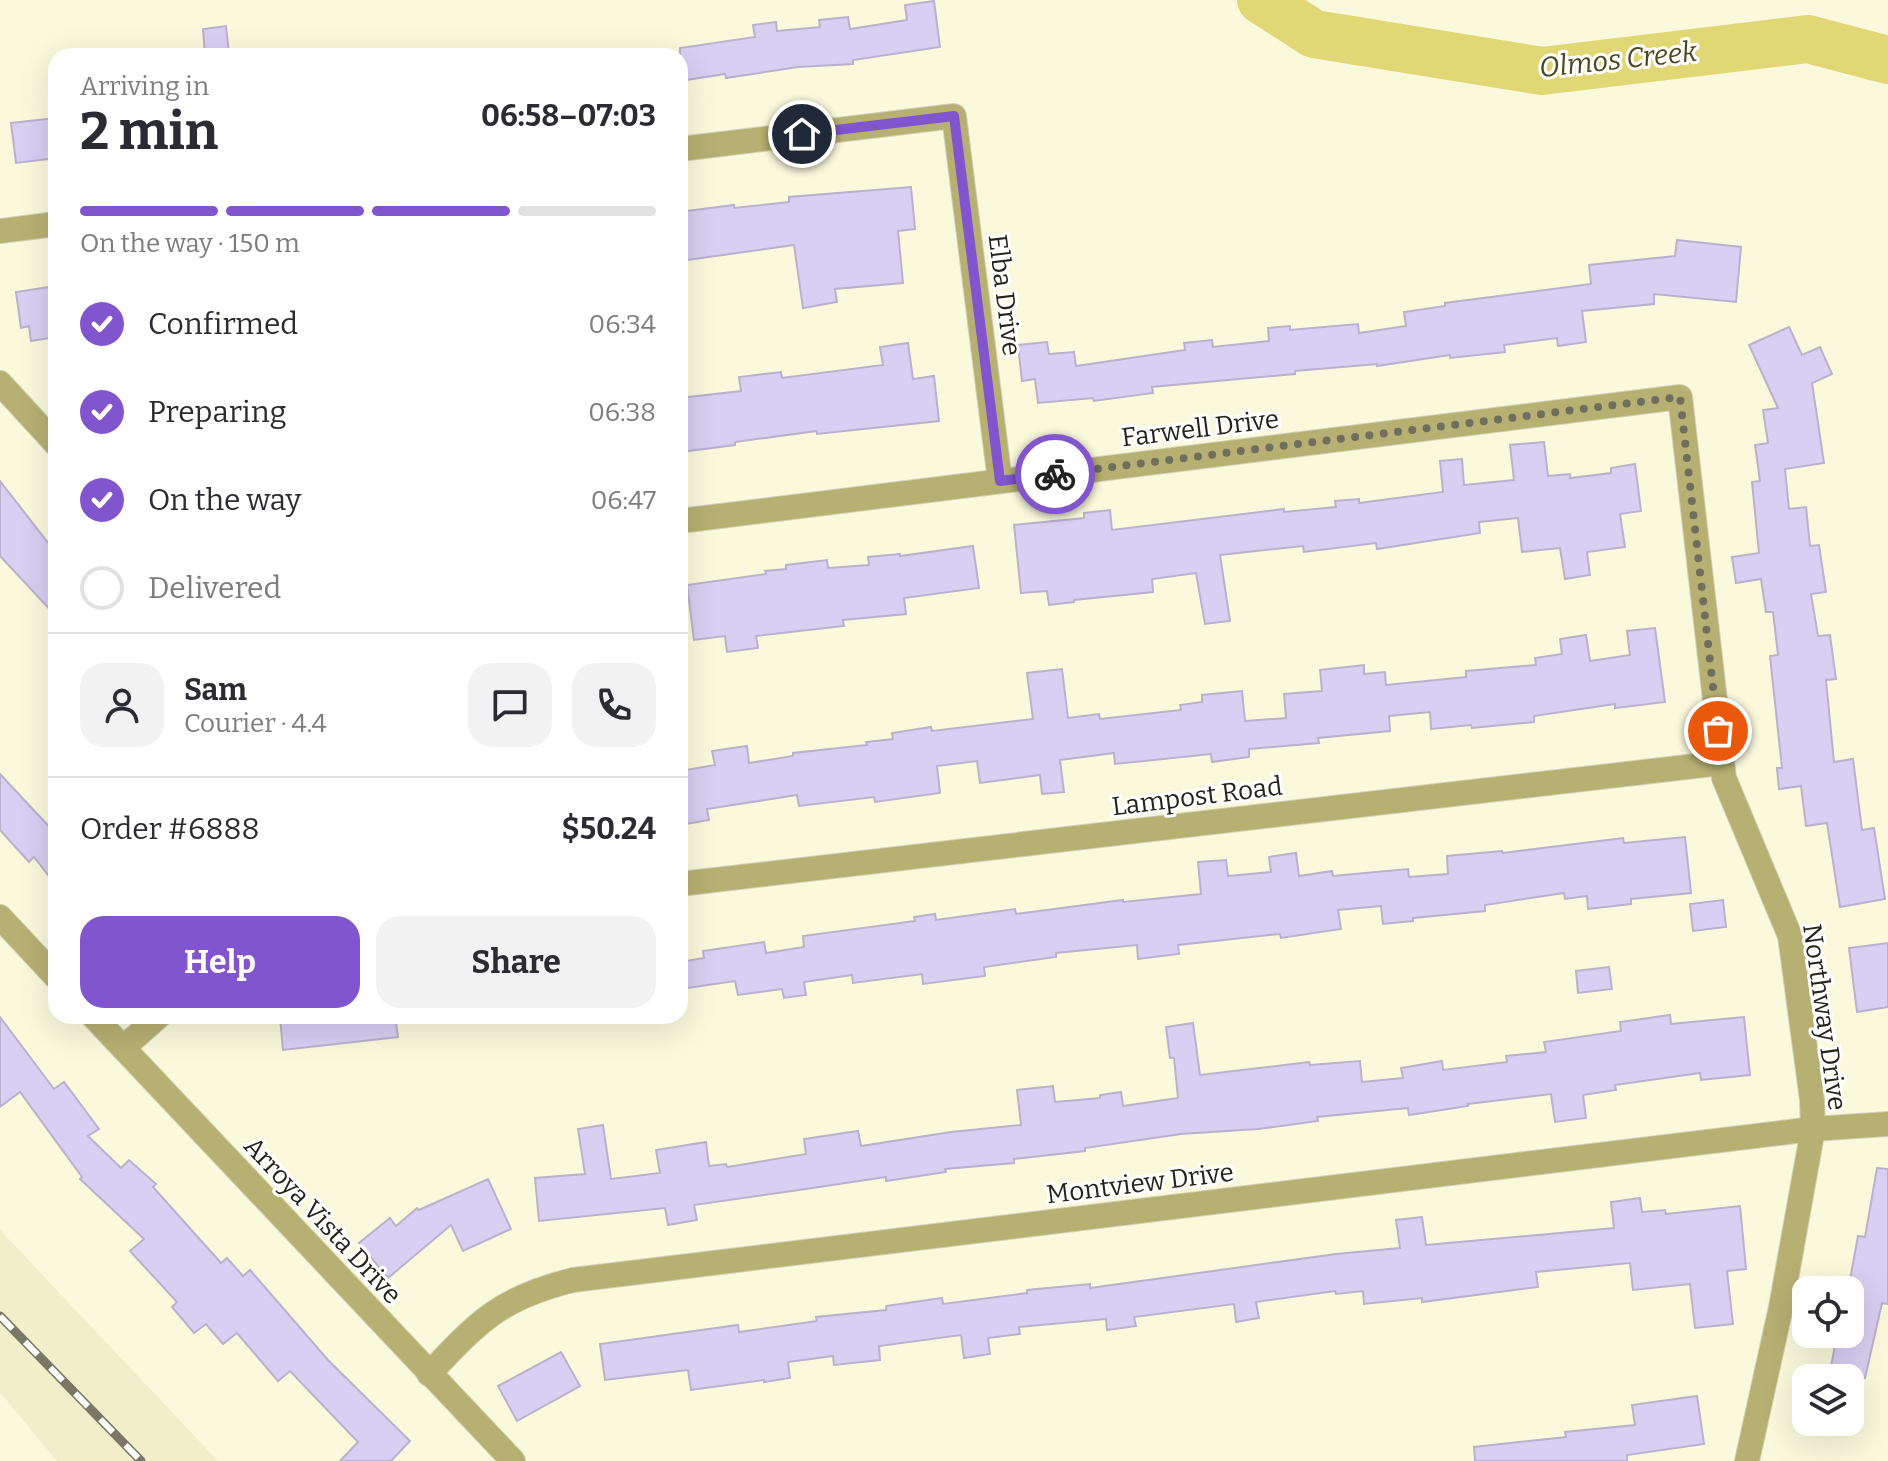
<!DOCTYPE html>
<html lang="en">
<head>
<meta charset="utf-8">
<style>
	body { margin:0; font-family:Bitter,serif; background:#f2f2f3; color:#2b2b33; height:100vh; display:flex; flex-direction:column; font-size:30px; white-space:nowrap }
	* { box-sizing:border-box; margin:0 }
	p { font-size:26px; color:#7c7c81 }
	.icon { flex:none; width:44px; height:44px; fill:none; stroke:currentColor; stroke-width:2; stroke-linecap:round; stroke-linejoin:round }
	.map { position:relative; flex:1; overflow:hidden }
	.details { position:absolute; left:48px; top:48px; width:640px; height:976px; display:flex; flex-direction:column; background:#fff; border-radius:24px; box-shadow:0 8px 32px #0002 }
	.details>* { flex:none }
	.fabs { position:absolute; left:1792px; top:1276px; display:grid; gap:16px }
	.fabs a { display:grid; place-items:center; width:72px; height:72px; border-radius:16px; background:#fff; box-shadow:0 8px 32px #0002; font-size:40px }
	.pin { position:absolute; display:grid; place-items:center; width:68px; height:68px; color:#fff; margin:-34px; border:4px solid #fff; border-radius:50%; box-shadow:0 2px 8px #0007 }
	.courier { position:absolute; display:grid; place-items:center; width:80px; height:80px; margin:-40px; border:6px solid #8155ce; border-radius:50%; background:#fff; color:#222; box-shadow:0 2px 10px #0007 }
	.head em { font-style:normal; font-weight:700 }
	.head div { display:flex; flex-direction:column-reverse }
	.head { display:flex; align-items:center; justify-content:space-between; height:136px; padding:0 32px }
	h1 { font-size:52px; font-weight:700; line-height:60px }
	.bar { display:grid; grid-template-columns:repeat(4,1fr); gap:12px 8px; align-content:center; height:96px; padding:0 32px }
	.bar i { height:10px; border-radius:6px; background:#e1e1e2 }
	.bar .selected { background:#8155ce }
	.bar p { grid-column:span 4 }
	.line { display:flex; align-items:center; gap:20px; padding:0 32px; border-top:2px solid #e1e1e2 }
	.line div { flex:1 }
	.round { display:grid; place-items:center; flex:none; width:84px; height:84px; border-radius:24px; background:#f2f2f3 }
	ol { padding:0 32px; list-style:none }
	li { display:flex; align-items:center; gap:24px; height:88px }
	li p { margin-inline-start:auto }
	li .icon { padding:8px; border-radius:50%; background:#8155ce; color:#fff; stroke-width:4 }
	li:last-child { color:#7c7c81 }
	li i { width:44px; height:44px; border:4px solid #e1e1e2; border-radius:50% }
	.primary-button { display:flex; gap:16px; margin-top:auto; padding:16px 32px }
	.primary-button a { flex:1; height:92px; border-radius:24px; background:#8155ce; color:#fff; font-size:32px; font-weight:700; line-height:92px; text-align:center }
	.primary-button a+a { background:#f2f2f3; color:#2b2b33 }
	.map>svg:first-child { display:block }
</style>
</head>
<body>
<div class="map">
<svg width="1888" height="1461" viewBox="0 0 1888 1461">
	<rect width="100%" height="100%" fill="#fbf9dc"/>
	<!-- built -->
	<polygon fill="#f1eec9" points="0,1230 218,1461 57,1461 0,1392"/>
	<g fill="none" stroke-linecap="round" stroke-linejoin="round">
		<!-- river -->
		<polyline stroke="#e1d775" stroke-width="48" points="1261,0 1314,34 1542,71 1808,39 1888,60"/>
	</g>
	<!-- building -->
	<g fill="#d8cff2" stroke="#b9b2cd" stroke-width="2">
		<polygon points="934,1 940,47 853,60 853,64 798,67 726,78 725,74 680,81 680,48 755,37 753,25 776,22 777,31 820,27 819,20 848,17 850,29 907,20 905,5"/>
		<polygon points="226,26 229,53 205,55 203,29"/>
		<polygon points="56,118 56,158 16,163 11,123"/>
		<polygon points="911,187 915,229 898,231 903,283 835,289 837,302 803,308 794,245 680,261 680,212 734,205 734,208 789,202 789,197"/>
		<polygon points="1677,240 1741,247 1736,302 1654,294 1654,304 1582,311 1586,342 1558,346 1557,338 1504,345 1505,352 1450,358 1450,355 1377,366 1377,364 1295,371 1295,374 1152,387 1153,393 1094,401 1093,398 1038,403 1035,379 1022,381 1018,345 1047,342 1049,354 1074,352 1076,366 1185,350 1184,343 1212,340 1213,347 1269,341 1268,328 1290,326 1290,330 1358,324 1359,333 1406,326 1404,312 1445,306 1445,303 1591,284 1589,265 1675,256"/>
		<polygon points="56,286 56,337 31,341 29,326 21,328 16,292"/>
		<polygon points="1789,327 1802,355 1820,347 1832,374 1812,383 1824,463 1785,469 1789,509 1806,507 1810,546 1819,545 1826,592 1811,594 1818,636 1830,635 1836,679 1826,680 1834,762 1853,759 1862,830 1874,828 1885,899 1840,907 1827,823 1806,826 1801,786 1779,789 1777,768 1782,768 1770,656 1778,655 1773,612 1766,612 1761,579 1736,583 1732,557 1759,553 1752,482 1760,481 1755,445 1768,443 1763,410 1778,408 1749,345"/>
		<polygon points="908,343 913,379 934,376 939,421 817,434 817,431 735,442 735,445 680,452 680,398 741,391 739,377 781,372 782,378 883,365 880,347"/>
		<polygon points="1544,442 1548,476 1570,474 1570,478 1611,473 1611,468 1635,464 1641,511 1620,514 1625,547 1587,552 1590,575 1565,579 1560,548 1522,552 1518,518 1479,522 1480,533 1377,549 1376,543 1304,552 1303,546 1220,555 1230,621 1205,624 1196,573 1152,579 1153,592 1074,600 1074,602 1049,605 1047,591 1021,593 1014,525 1084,518 1084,513 1110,510 1112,530 1284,509 1284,512 1336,507 1335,501 1359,499 1359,503 1443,492 1440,461 1462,459 1464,485 1514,480 1510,445"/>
		<polygon points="0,481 56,553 56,616 0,556"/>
		<polygon points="973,546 979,588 904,598 906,614 843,620 844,626 756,636 758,648 727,652 725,636 694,640 687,585 766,574 765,571 786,569 786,565 827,560 828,568 869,565 868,557 900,554 900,556"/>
		<polygon points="1655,628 1665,702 1615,708 1615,704 1534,716 1534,722 1472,728 1471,725 1431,729 1430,712 1389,716 1390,731 1318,738 1319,743 1249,749 1249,757 1212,762 1211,754 1115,764 1114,753 1060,760 1064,792 1042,794 1040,775 980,783 977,761 937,766 940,793 875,802 874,797 799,806 797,795 707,809 709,820 680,825 680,771 715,765 712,751 747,746 749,763 793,756 793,753 867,745 866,742 893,739 892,733 931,727 932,731 1033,719 1027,673 1062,669 1068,718 1099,714 1100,719 1181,710 1180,705 1202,702 1202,695 1242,691 1245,721 1286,718 1284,694 1322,691 1320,670 1364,665 1364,674 1385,672 1386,685 1466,677 1466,671 1536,665 1535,658 1562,654 1560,639 1586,635 1590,661 1630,655 1627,631"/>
		<polygon points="0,774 56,834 56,885 34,857 29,862 0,830"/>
		<polygon points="1685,837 1691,893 1631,899 1631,904 1588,909 1587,896 1565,899 1564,893 1485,905 1485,911 1413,918 1413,921 1383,924 1381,906 1338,910 1341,929 1281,938 1280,934 1178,945 1179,954 1138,959 1137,945 1056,953 1056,957 984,967 985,976 923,984 922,974 853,983 852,975 804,982 806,995 784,998 782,989 738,995 735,981 680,989 680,962 704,958 703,951 764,942 766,953 804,947 803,936 915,921 914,917 935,914 936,920 1015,909 1016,914 1123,900 1123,902 1201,894 1198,862 1226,860 1228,876 1271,872 1269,857 1296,853 1299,876 1332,871 1333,876 1408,869 1409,877 1448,874 1447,856 1502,851 1503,853 1623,838 1624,843"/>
		<polygon points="1723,900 1726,927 1693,931 1690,904"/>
		<polygon points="1888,943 1888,1007 1857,1012 1849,948"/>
		<polygon points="1609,967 1612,989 1578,993 1576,971"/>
		<polygon points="1670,1015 1671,1024 1744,1017 1750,1075 1701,1080 1700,1073 1615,1085 1616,1090 1583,1095 1586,1118 1555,1122 1551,1094 1468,1104 1468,1106 1409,1115 1408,1108 1317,1117 1318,1121 1258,1129 1181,1134 1085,1148 1085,1151 1014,1159 1014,1163 945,1169 946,1172 886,1181 886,1177 799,1190 694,1205 697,1220 668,1225 665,1208 539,1221 535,1178 585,1174 578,1129 603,1125 611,1179 660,1173 656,1150 706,1142 709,1166 726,1164 727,1167 806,1154 804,1139 858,1131 861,1146 951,1132 1021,1125 1017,1090 1053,1086 1055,1102 1100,1098 1100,1095 1121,1092 1123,1106 1178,1098 1174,1058 1170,1058 1166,1027 1193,1023 1200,1075 1309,1062 1310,1065 1360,1061 1362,1082 1403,1078 1401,1068 1442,1061 1443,1070 1507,1062 1506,1056 1546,1052 1544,1042 1621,1031 1620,1022"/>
		<polygon points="298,1016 395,1016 398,1037 283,1050 280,1018"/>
		<polygon points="0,1017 54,1089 64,1082 99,1129 88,1136 121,1168 129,1160 156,1184 153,1187 221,1263 227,1258 243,1276 250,1270 328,1360 410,1441 391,1461 340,1461 358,1442 290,1371 278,1381 237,1333 223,1344 206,1324 194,1333 172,1307 177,1302 130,1251 144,1239 80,1179 82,1177 20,1092 0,1107"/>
		<polygon points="1877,1168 1888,1169 1888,1304 1882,1303 1865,1378 1829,1378 1837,1334 1850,1334 1850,1280 1858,1236 1865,1237"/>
		<polygon points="488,1179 511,1229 463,1251 451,1225 388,1278 359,1243 390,1218 396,1226 417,1208 419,1210"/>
		<polygon points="1640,1198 1642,1212 1665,1210 1666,1214 1740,1206 1746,1269 1727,1271 1733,1324 1695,1328 1690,1284 1633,1290 1630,1263 1536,1272 1538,1287 1422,1302 1422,1298 1364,1304 1363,1291 1336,1294 1335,1291 1256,1302 1259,1318 1236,1322 1234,1304 1134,1317 1136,1326 1107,1330 1106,1319 1019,1327 1020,1334 988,1338 990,1354 964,1358 961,1335 879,1346 880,1360 834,1365 833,1356 788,1362 790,1378 764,1382 764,1380 691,1390 688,1370 605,1380 600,1344 738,1325 739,1332 817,1321 816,1317 886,1310 886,1306 942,1298 943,1304 1027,1293 1027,1290 1090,1284 1090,1288 1336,1254 1400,1248 1396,1220 1422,1217 1426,1245 1614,1228 1611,1202"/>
		<polygon points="561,1352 580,1386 517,1421 498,1386"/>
		<polygon points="1697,1396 1704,1444 1627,1455 1627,1461 1475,1461 1474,1447 1566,1437 1565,1432 1635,1425 1632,1405"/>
	</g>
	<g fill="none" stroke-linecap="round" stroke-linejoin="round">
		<defs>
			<g id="minor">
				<polyline points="680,149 954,116 1000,481"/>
				<polyline points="0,231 56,224"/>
				<polyline points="0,383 56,444"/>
				<polyline points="680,521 1680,397 1724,778 1790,936 1812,1100 1813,1129 1781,1307 1747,1461"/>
				<polyline points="680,884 1721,763"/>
				<polyline points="0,917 56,977"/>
				<polyline points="93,1016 513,1461"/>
				<polyline points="123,1048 159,1016"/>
				<path d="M429,1374C479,1321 500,1298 573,1280L1813,1129L1888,1124"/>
			</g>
		</defs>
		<!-- minor casing -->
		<use href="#minor" stroke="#d4d3b9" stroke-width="26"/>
		<!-- minor -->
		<use href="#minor" stroke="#b6b073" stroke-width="24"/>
		<defs>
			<polyline id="rail" points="0,1316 141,1461"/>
		</defs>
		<!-- rail casing -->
		<use href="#rail" stroke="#797866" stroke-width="9"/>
		<!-- rail -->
		<use href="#rail" stroke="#fff" stroke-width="6" stroke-dasharray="18" stroke-linecap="butt"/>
	</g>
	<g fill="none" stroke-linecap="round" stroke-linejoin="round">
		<!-- done -->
		<polyline stroke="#6f6f5d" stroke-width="8" stroke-dasharray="0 14.4" points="1055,474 1680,397 1718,731"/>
		<!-- route -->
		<polyline stroke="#8155ce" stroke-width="10" points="802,134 954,116 1000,481 1055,474"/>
	</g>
	<g text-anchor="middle" stroke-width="6" stroke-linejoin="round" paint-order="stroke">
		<!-- street labels -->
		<g font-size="26" fill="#242419" stroke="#fff">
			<text transform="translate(1005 295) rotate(83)" y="9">Elba Drive</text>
			<text transform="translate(1200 428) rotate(-7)" y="9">Farwell Drive</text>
			<text transform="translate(1197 796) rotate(-7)" y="9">Lampost Road</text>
			<text transform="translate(1825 1017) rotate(82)" y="9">Northway Drive</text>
			<text transform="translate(1140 1183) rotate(-7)" y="9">Montview Drive</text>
			<text transform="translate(323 1220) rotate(47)" y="9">Arroya Vista Drive</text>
		</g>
		<!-- water labels -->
		<g font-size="28" font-style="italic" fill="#4b471e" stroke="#fff">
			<text transform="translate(1618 59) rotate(-6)" y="10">Olmos Creek</text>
		</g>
	</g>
</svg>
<div class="fabs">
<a><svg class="icon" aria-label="locate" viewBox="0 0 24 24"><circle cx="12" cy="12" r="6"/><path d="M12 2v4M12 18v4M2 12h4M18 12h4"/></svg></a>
<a><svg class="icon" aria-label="layers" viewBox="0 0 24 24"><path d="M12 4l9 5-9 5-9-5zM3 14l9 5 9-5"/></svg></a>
</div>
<div class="pin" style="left:1718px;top:731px;background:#ea580c"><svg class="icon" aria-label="bag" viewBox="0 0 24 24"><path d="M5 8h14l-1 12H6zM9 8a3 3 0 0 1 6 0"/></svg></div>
<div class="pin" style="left:802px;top:134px;background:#1f2937"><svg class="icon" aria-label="home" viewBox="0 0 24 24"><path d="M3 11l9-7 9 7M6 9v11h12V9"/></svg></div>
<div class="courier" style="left:1055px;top:474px"><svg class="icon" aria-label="bike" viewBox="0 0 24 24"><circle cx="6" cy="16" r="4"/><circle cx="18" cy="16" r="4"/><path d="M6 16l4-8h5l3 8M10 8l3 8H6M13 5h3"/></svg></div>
<section class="details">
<div class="head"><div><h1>2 min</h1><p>Arriving in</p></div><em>06:58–07:03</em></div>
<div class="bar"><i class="selected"></i><i class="selected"></i><i class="selected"></i><i></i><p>On the way · 150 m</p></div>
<ol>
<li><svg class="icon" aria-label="check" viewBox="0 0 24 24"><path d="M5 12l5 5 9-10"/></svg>Confirmed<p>06:34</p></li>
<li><svg class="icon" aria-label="check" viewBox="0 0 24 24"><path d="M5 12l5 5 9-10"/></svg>Preparing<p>06:38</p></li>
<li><svg class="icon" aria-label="check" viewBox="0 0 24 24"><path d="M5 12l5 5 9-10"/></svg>On the way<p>06:47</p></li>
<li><i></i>Delivered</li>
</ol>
<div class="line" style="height:144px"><a class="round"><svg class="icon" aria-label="person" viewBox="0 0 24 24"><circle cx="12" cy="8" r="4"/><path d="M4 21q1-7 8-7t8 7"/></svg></a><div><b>Sam</b><p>Courier · 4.4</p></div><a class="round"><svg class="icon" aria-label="chat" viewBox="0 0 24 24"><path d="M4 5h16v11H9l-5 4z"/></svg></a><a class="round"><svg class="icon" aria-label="phone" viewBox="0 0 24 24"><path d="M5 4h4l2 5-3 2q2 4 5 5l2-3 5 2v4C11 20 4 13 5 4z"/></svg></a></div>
<div class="line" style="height:104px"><div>Order #6888</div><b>$50.24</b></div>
<div class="primary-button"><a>Help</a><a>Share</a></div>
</section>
</div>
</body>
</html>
